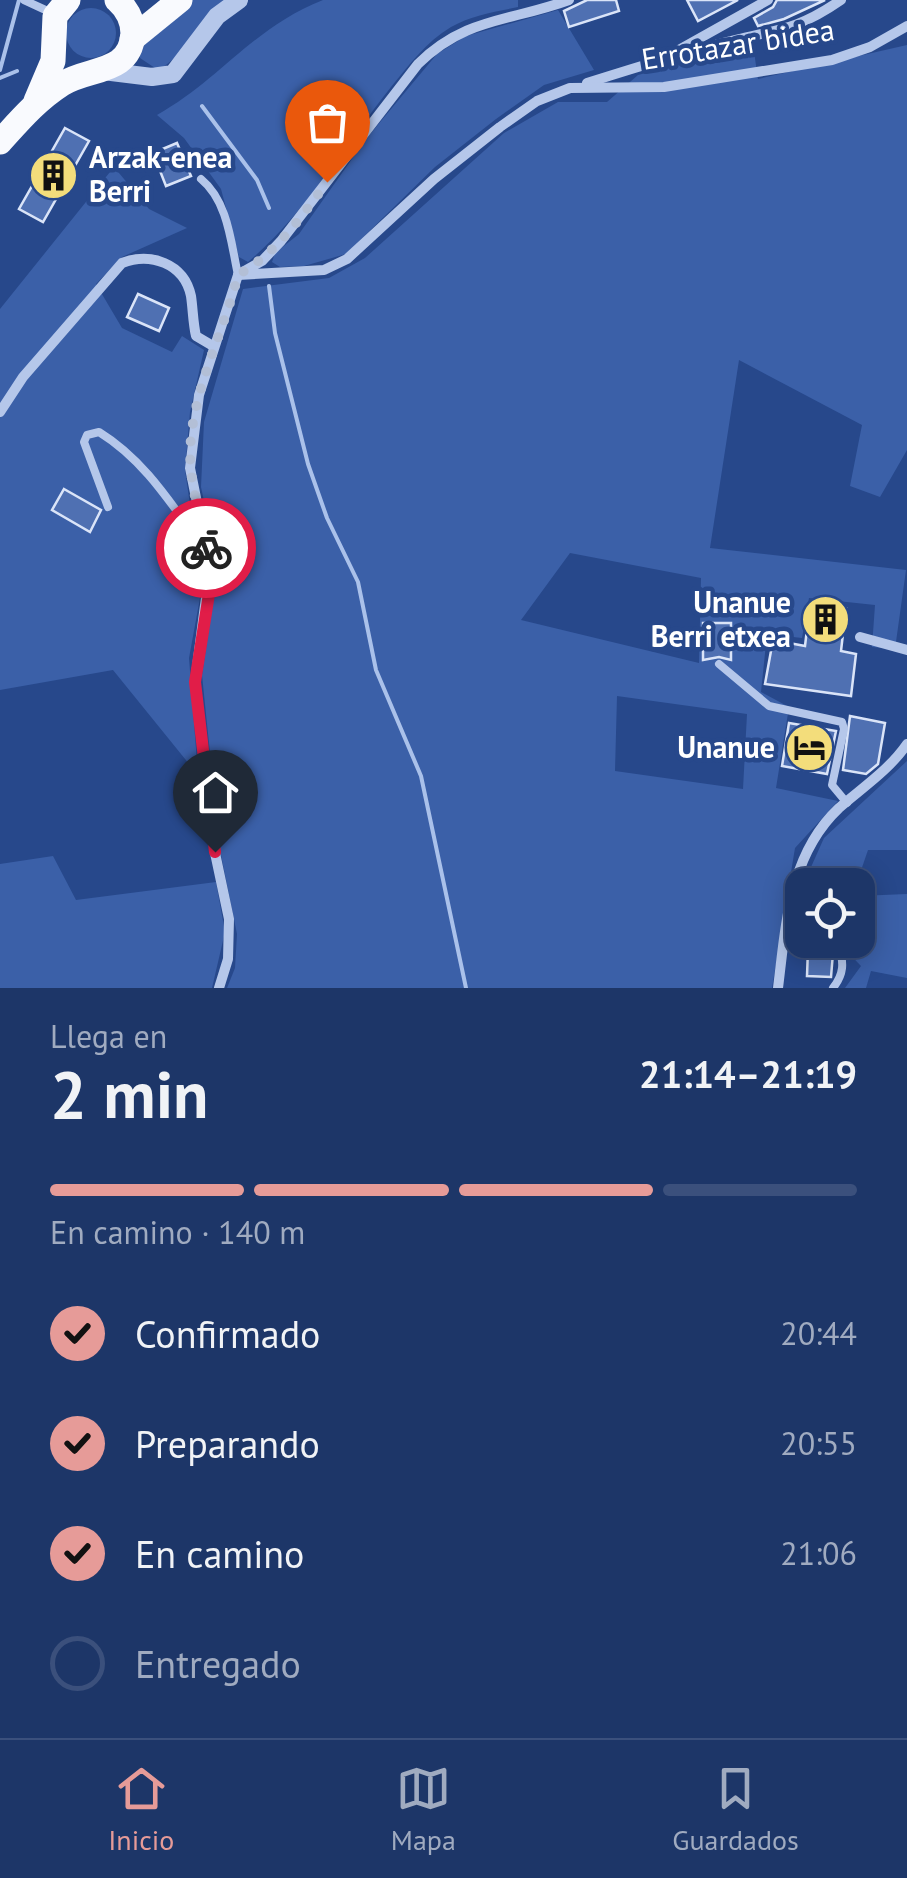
<!DOCTYPE html>
<html lang="es">
<head>
<meta charset="utf-8">
<style>
	body { margin:0; font-family:"PT Sans",sans-serif; background:#2a4171; color:#f1f3f6; height:100vh; display:flex; flex-direction:column; font-size:38px; white-space:nowrap }
	* { box-sizing:border-box; margin:0 }
	p { font-size:32px; color:#a0abc0 }
	.icon { flex:none; width:55px; height:55px; fill:none; stroke:currentColor; stroke-width:2; stroke-linecap:round; stroke-linejoin:round }
	.map { position:relative; height:988px; overflow:hidden }
	.details { display:flex; flex-direction:column; background:#1d3668; flex:1 }
	.details>* { flex:none }
	.buttons { position:absolute; left:785px; top:868px; display:grid; gap:20px }
	.buttons a { display:grid; place-items:center; width:90px; height:90px; border-radius:20px; background:#1d3668; box-shadow:0 5px 25px #0003,0 0 0 2px #3b507c; font-size:50px }
	.pin { position:absolute; display:grid; place-items:center; width:85px; height:85px; color:#fff; margin:-102px -42px; border-radius:50% 50% 50% 0; rotate:-45deg; box-shadow:0 0 10px #0007 }
	.pin .icon { rotate:45deg }
	.courier { position:absolute; display:grid; place-items:center; width:100px; height:100px; margin:-50px; border:8px solid #e11d48; border-radius:50%; background:#fff; color:#222; box-shadow:0 2px 12px #0007 }
	.summary em { font-style:normal; font-weight:600 }
	.summary div { display:flex; flex-direction:column-reverse }
	.summary { display:flex; align-items:center; justify-content:space-between; height:170px; padding:0 50px }
	h1 { font-size:65px; font-weight:600; line-height:75px }
	.bar { display:grid; grid-template-columns:repeat(4,1fr); gap:15px 10px; align-content:center; height:120px; padding:0 50px }
	.bar i { height:12px; border-radius:8px; background:#3b507c }
	.bar .active { background:#e69b98 }
	.bar p { grid-column:span 4 }
	ol { padding:0 50px; list-style:none }
	li { display:flex; align-items:center; gap:30px; height:110px }
	li p { margin-inline-start:auto }
	li .icon { padding:10px; border-radius:50%; background:#e69b98; color:#111; stroke-width:4 }
	li:last-child { color:#a0abc0 }
	li i { width:55px; height:55px; border:5px solid #3b507c; border-radius:50% }
	.dock { display:flex; justify-content:space-around; align-items:center; height:140px; border-top:2px solid #3b507c; background:#1d3668; font-size:28px; color:#a0abc0 }
	.dock a { display:grid; justify-items:center; gap:5px }
	.dock .active { color:#e69b98 }
	.map>svg:first-child { display:block }
</style>
</head>
<body>
<div class="map">
<svg width="907" height="988" viewBox="0 0 907 988">
	<rect width="100%" height="100%" fill="#27488b"/>
	<!-- green -->
	<g fill="#3b60a8" fill-rule="evenodd">
		<path d="M191,0H227C201,20 185,56 158,70L140,58V47Z"/>
		<path d="M323,0H518V7C495,12 472,15 451,27C426,42 409,65 391,87C344,146 306,213 248,262L239,257L221,189L184,138L157,115C220,80 252,28 323,0Z"/>
		<circle cx="91" cy="33" r="25"/>
		<polygon points="558,10 594,70 544,85 496,119 435,167 346,254 304,266 280,267 272,262 275,253 299,234 366,139 437,54 466,36"/>
		<path d="M753,45L758,79L907,45V450L880,497L850,486L862,425L739,360L710,548L906,570L895,649L872,647L875,605L809,598L802,638L767,634L761,692L789,707L776,788L838,801L795,848L772,988H227L235,968L237,934L220,850L202,675L215,588L214,548L201,487L204,422L243,289L329,278L365,258L504,133L558,102H607L638,75ZM570,553L701,578L699,663L521,620ZM617,696L747,714L743,789L615,771Z"/>
		<polygon points="114,167 149,209 187,228 122,257 96,284 122,328 172,352 182,336 204,350 190,412 185,470 202,587 189,658 198,775 113,670 0,690 0,309"/>
		<polygon points="907,761 907,850 868,850 856,885 803,885 824,838"/>
		<polygon points="53,856 76,900 216,882 225,932 212,988 0,988 0,864"/>
		<polygon points="907,894 907,978 871,971 866,988 845,988 861,966 836,940 858,940 858,896"/>
	</g>
	<g fill="none" stroke-linecap="round" stroke-linejoin="round">
		<!-- stream -->
		<g stroke="#aac1ea" stroke-width="4">
			<polyline points="0,70 19,0"/>
			<polyline points="0,78 17,71"/>
			<polyline points="202,106 257,180 269,208"/>
			<polyline points="269,286 275,333 308,464 327,518 358,582 376,670 421,776 466,988"/>
		</g>
	</g>
	<!-- building -->
	<g fill="#4f70b2" stroke="#dae4f8" stroke-width="2.5">
		<polygon points="587,0 616,0 619,11 569,27 564,11"/>
		<polygon points="687,0 738,0 698,21"/>
		<polygon points="777,0 825,0 784,19 758,26 754,18 773,7"/>
		<polygon points="65,128 89,141 43,222 19,209"/>
		<polygon points="177,143 191,176 166,186 153,153"/>
		<polygon points="138,294 169,308 159,331 127,317"/>
		<polygon points="64,489 101,510 90,532 52,510"/>
		<polygon points="810,604 846,608 841,651 856,654 851,696 765,684 773,640 805,646"/>
		<polygon points="703,623 731,623 731,660 719,657 703,660"/>
		<polygon points="850,716 885,723 878,764 866,774 843,770"/>
		<polygon points="789,723 836,731 827,774 782,766"/>
		<polygon points="808,949 833,953 831,977 807,976"/>
	</g>
	<g fill="none" stroke-linecap="round" stroke-linejoin="round">
		<!-- service -->
		<g stroke="#b5c7ea" stroke-width="8">
			<polyline points="24,0 52,13"/>
			<path d="M201,179C228,201 231,243 238,275"/>
			<path d="M108,507L84,442L87,435L99,432C146,461 173,507 205,550"/>
			<polyline points="719,664 769,706 842,722 844,729 832,785 847,803"/>
			<path d="M822,940L839,947C844,963 844,974 833,988"/>
		</g>
		<!-- minor -->
		<g stroke="#b5c7ea" stroke-width="10">
			<polyline points="675,52 768,0"/>
			<path d="M587,83C637,67 688,51 739,39C784,29 802,27 841,0"/>
			<path d="M239,274L262,261L281,241L418,64C466,17 509,22 569,0"/>
			<polyline points="238,275 324,270 347,259 434,179 500,127 537,101 570,88 664,87 832,60 870,47 907,26"/>
			<path d="M0,412L23,377L122,263C150,252 184,263 191,296C193,310 193,323 196,336L213,346"/>
			<polyline points="860,637 907,650"/>
			<polyline points="219,988 228,959 229,919 215,853 195,682 210,567 190,468 199,395 238,275"/>
			<path d="M778,988C786,924 789,855 839,808C863,787 889,770 907,744"/>
		</g>
		<!-- tertiary -->
		<polyline stroke="#b5c7ea" stroke-width="18" points="103,71 152,77 173,74 217,16 239,0"/>
		<!-- primary -->
		<g stroke="#f9fafe" stroke-width="25">
			<polyline points="132,39 180,0"/>
			<polyline points="36,101 53,61 55,16 68,0"/>
			<path d="M0,142C20,120 37,100 62,84C88,67 130,75 133,34C133,20 127,9 117,0"/>
		</g>
	</g>
	<g fill="none" stroke-linecap="round" stroke-linejoin="round">
		<!-- done -->
		<path stroke="#b3bfd6" stroke-width="10" stroke-dasharray="0 18" d="M206,548C201,523 194,497 191,471C184,405 223,337 238,275C277,252 301,218 327,182"/>
		<!-- route -->
		<polyline stroke="#e11d48" stroke-width="12" points="206,548 209,594 195,682 215,852"/>
	</g>
	<!-- icons -->
	<defs>
		<symbol id="building-disc" viewBox="-11 -11 22 22"><circle r="9.5" fill="#f3dd7b" stroke="#27488b"/><path d="M-4-6H4V6H1V3H-1V6H-4ZM-2.5-4.3h1.7v1.8h-1.7ZM.8-4.3h1.7v1.8H.8ZM-2.5-1h1.7V.8h-1.7ZM.8-1h1.7V.8H.8Z" fill="#111"/></symbol>
		<symbol id="hotel-disc" viewBox="-11 -11 22 22"><circle r="9.5" fill="#f3dd7b" stroke="#27488b"/><path d="M-6-4.5h1.5V1H6V5H4.5V3h-9V5H-6ZM-4 0a1.8 1.8 0 1 1 3.6 0ZM.5 0V-2.5h3Q6-2.5 6 0Z" fill="#111"/></symbol>
	</defs>
	<g fill-rule="evenodd">
		<use href="#building-disc" x="26" y="148" width="55" height="55"/>
		<use href="#building-disc" x="798" y="592" width="55" height="55"/>
		<use href="#hotel-disc" x="782" y="720" width="55" height="55"/>
	</g>
	<g text-anchor="middle" stroke-width="9" stroke-linejoin="round" paint-order="stroke">
		<!-- street labels -->
		<g font-size="30" fill="#fff" stroke="#27488b">
			<text transform="translate(738 45) rotate(-9)" y="10">Errotazar bidea</text>
		</g>
		<!-- poi labels -->
		<g font-size="30" font-weight="bold" fill="#fff" stroke="#27488b" text-anchor="end">
			<text x="89" y="168" text-anchor="start">Arzak-enea<tspan x="89" dy="34">Berri</tspan></text>
			<text x="791" y="613">Unanue<tspan x="791" dy="34">Berri etxea</tspan></text>
			<text x="775" y="758">Unanue</text>
		</g>
	</g>
</svg>
<div class="buttons">
<a><svg class="icon" aria-label="locate" viewBox="0 0 24 24"><circle cx="12" cy="12" r="6"/><path d="M12 2v4M12 18v4M2 12h4M18 12h4"/></svg></a>
</div>
<div class="pin" style="left:327px;top:182px;background:#ea580c"><svg class="icon" aria-label="bag" viewBox="0 0 24 24"><path d="M5 8h14l-1 12H6zM9 8a3 3 0 0 1 6 0"/></svg></div>
<div class="pin" style="left:215px;top:852px;background:#1f2937"><svg class="icon" aria-label="home" viewBox="0 0 24 24"><path d="M3 11l9-7 9 7M6 9v11h12V9"/></svg></div>
<div class="courier" style="left:206px;top:548px"><svg class="icon" aria-label="bike" viewBox="0 0 24 24"><circle cx="6" cy="16" r="4"/><circle cx="18" cy="16" r="4"/><path d="M6 16l4-8h5l3 8M10 8l3 8H6M13 5h3"/></svg></div>
</div>
<section class="details">
<div class="summary"><div><h1>2 min</h1><p>Llega en</p></div><em>21:14–21:19</em></div>
<div class="bar"><i class="active"></i><i class="active"></i><i class="active"></i><i></i><p>En camino · 140 m</p></div>
<ol>
<li><svg class="icon" aria-label="check" viewBox="0 0 24 24"><path d="M5 12l5 5 9-10"/></svg>Confirmado<p>20:44</p></li>
<li><svg class="icon" aria-label="check" viewBox="0 0 24 24"><path d="M5 12l5 5 9-10"/></svg>Preparando<p>20:55</p></li>
<li><svg class="icon" aria-label="check" viewBox="0 0 24 24"><path d="M5 12l5 5 9-10"/></svg>En camino<p>21:06</p></li>
<li><i></i>Entregado</li>
</ol>
</section>
<nav class="dock">
<a class="active"><svg class="icon" aria-label="home" viewBox="0 0 24 24"><path d="M3 11l9-7 9 7M6 9v11h12V9"/></svg>Inicio</a>
<a><svg class="icon" aria-label="map" viewBox="0 0 24 24"><path d="M3 6l6-2 6 2 6-2v14l-6 2-6-2-6 2zM9 4v14M15 6v14"/></svg>Mapa</a>
<a><svg class="icon" aria-label="saved" viewBox="0 0 24 24"><path d="M7 4h10v16l-5-4-5 4z"/></svg>Guardados</a>
</nav>
</body>
</html>
